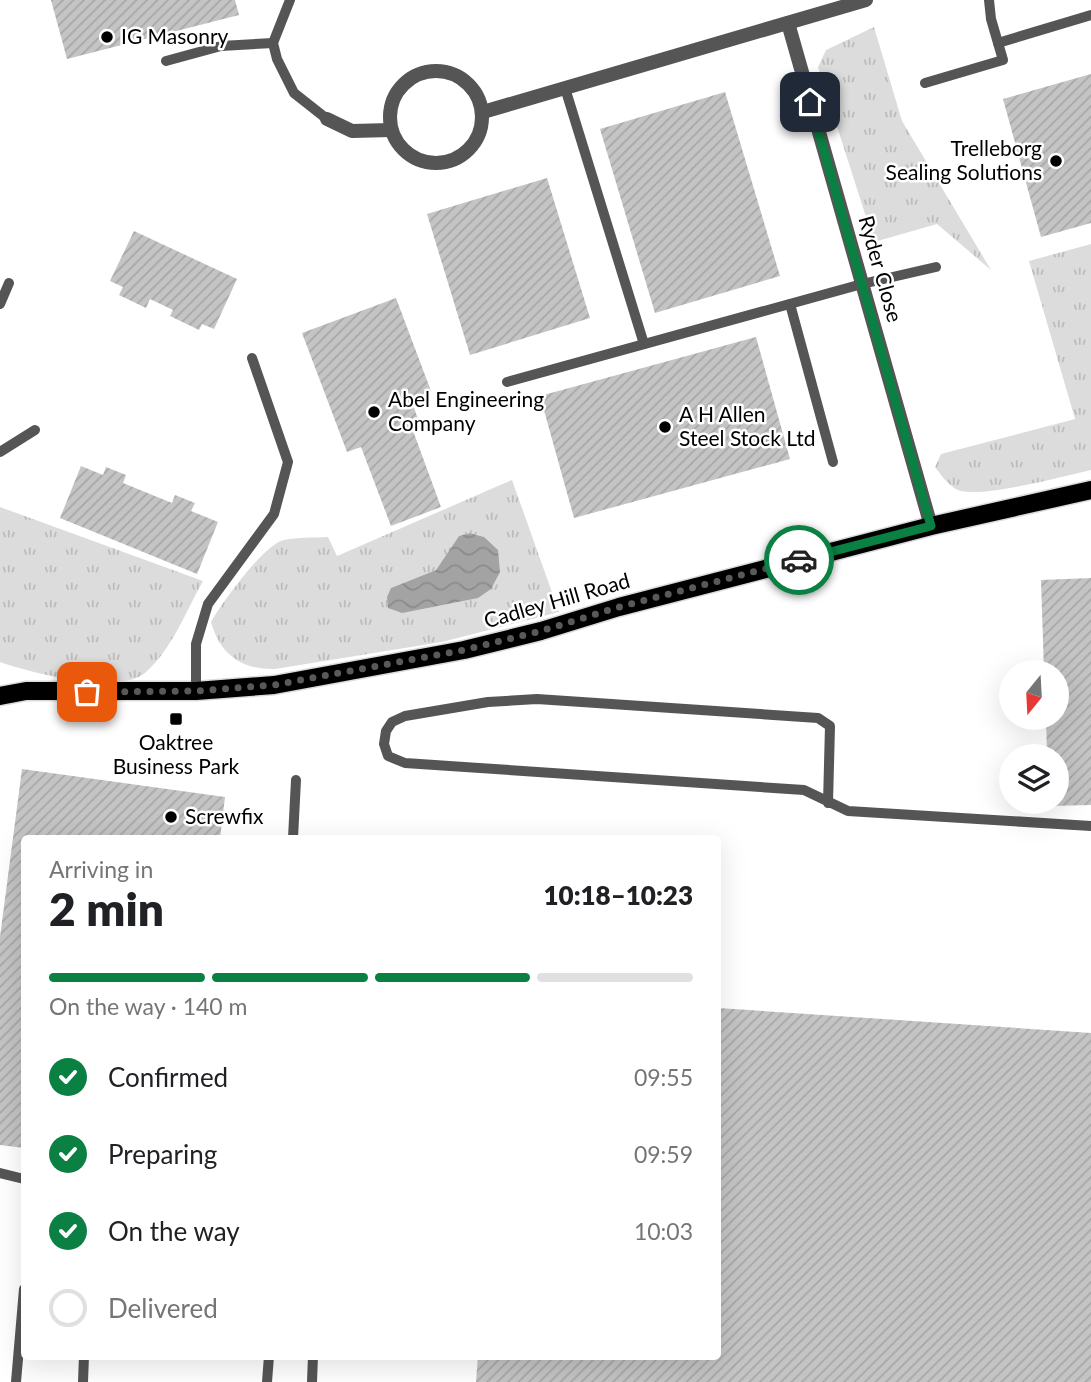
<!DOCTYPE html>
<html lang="en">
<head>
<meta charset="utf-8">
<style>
	body { margin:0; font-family:Lato,sans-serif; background:#f2f2f2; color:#202124; height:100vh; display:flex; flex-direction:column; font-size:26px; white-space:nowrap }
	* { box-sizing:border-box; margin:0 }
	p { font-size:23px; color:#757577 }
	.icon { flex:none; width:38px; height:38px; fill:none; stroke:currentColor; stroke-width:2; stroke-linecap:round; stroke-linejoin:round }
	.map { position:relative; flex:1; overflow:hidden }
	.panel { position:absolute; left:21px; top:835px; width:700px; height:525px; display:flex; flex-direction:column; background:#fff; border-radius:7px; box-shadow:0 7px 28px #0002 }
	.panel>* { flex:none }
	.needle { width:46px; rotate:198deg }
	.buttons { position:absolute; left:999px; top:660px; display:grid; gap:14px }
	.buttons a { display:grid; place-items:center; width:70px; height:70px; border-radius:50%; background:#fff; box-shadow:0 7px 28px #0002; font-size:35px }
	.pin { position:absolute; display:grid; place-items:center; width:60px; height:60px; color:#fff; margin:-30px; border-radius:14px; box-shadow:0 4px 10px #0006 }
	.courier { position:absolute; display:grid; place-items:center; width:70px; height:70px; margin:-35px; border:5px solid #0b8043; border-radius:50%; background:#fff; color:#222; box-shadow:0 2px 9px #0007 }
	.overview em { font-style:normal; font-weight:800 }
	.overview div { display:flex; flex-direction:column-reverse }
	.overview { display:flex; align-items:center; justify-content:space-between; height:119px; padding:0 28px }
	h1 { font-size:46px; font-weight:800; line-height:52px }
	.bar { display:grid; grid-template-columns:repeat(4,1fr); gap:10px 7px; align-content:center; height:84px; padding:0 28px }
	.bar i { height:9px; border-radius:5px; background:#e0e0e0 }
	.bar .on { background:#0b8043 }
	.bar p { grid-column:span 4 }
	ol { padding:0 28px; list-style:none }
	li { display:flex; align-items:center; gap:21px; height:77px }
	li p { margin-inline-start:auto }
	li .icon { padding:7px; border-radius:50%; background:#0b8043; color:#fff; stroke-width:4 }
	li:last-child { color:#757577 }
	li i { width:38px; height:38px; border:4px solid #e0e0e0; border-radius:50% }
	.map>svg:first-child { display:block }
</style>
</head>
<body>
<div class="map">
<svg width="1091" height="1382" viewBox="0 0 1091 1382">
	<defs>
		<pattern id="grass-tufts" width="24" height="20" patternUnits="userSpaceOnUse" patternTransform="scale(1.75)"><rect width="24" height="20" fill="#dcdcdc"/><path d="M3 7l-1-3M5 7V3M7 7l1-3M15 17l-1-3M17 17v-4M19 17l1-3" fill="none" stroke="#bbb"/></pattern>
		<pattern id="water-waves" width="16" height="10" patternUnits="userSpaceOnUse" patternTransform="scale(1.75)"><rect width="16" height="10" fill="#a3a3a3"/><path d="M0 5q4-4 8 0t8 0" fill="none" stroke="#8b8b8b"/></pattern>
		<pattern id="building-hatch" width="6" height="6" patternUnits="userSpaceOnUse" patternTransform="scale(1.75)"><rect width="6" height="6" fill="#c4c4c4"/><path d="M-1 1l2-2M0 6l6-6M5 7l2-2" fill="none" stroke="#a7a7a7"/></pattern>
	</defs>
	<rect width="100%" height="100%" fill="#fff"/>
	<!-- grass -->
	<g fill="url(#grass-tufts)" fill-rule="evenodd">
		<polygon points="874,27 902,121 991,270 937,224 874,242 818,67 826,50"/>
		<path d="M1091,244V470C1065,476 979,499 958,490C948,485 941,475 935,467L941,454L1075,419L1029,261Z"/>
		<path d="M512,480L559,612L442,642L275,669C241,670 220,654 211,622C222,603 264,544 284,540C298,537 314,538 328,537L337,556ZM470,533L484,537L388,608L391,588L436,570L459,536Z"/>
		<path d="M0,507L203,581C186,611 172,649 146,672C120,696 31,673 0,662Z"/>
	</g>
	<!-- water -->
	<polygon fill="url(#water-waves)" points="470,533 484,537 498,550 500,572 491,589 478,598 402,613 388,608 387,597 391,588 436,570 459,536"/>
	<!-- building -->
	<g fill="url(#building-hatch)">
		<polygon points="51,0 235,0 239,15 67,59"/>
		<polygon points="1091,74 1091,223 1041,237 1003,99"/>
		<polygon points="725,92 780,276 655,313 600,129"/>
		<polygon points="547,178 590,318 470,355 427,214"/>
		<polygon points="134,231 237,279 214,329 202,324 199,330 170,316 173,310 150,299 146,308 119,295 123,287 110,281"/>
		<polygon points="396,298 431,391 411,399 420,425 412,428 441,507 391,526 361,447 347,452 302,333"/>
		<polygon points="756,337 790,459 574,518 540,396"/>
		<polygon points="81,466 103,475 106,467 126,475 123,483 172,503 175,495 195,503 191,511 218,522 197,574 60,518"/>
		<polygon points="1091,578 1091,805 1049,806 1049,802 1057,802 1057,756 1047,756 1046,718 1057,718 1057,672 1044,672 1041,580"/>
		<polygon points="22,769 225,797 220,838 24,838 24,1148 0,1145 0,937"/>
		<polygon points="718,1008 1091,1033 1091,1382 476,1382 478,1356 718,1356"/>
	</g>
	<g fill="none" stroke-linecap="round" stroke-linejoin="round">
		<defs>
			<polyline id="primary" points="0,696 26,691 196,691 274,685 464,650 541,631 619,607 931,526 1091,490"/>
		</defs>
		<!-- primary casing -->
		<use href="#primary" stroke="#dbdbdb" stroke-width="21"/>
		<!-- lane -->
		<g stroke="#555" stroke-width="10">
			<polyline points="290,0 273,43 277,59 294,93 327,119"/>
			<polyline points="998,43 1091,15"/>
			<polyline points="166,61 221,46 273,43"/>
			<polyline points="925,83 1003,60 991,19 989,0"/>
			<polyline points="565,88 644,344"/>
			<polyline points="0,304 9,283"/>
			<polyline points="790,304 833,462"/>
			<polyline points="507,382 862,284 936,267"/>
			<polyline points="0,452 35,430"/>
			<polyline points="196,691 196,644 208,604 274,514 288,462 252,358"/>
			<polyline points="828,803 830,726 818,718 537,699 488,702 405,716 392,722 386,731 384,744 388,756 405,763 804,790 848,811 1091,826"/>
			<polyline points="293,838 296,780"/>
			<polyline points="0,1173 24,1179"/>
			<polyline points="16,1382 24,1289"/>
			<polyline points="83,1382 84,1356"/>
			<polyline points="267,1382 269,1356"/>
			<polyline points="312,1382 313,1356"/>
		</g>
		<!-- street -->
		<g stroke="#555" stroke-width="14">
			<polyline points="788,23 931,526"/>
			<circle cx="436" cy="117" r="46"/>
			<polyline points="483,112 866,0"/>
			<polyline points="327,119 352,131 391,130"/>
		</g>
		<!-- primary -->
		<use href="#primary" stroke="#000" stroke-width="18"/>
	</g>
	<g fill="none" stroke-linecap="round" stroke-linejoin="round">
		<!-- done -->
		<polyline stroke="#595959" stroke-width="7" stroke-dasharray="0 12.6" points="87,692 196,691 274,685 464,650 541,631 619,607 799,560"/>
		<!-- route -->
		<polyline stroke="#0b8043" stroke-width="9" points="799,560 931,526 810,102"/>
	</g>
	<!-- markers -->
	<g fill="#000" stroke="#fff" stroke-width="2.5">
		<circle cx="107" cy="37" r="7"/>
		<circle cx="1056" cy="161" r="7"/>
		<circle cx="374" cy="412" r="7"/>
		<circle cx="665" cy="427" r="7"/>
		<rect x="169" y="712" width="14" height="14" rx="3.5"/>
		<circle cx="171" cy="817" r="7"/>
	</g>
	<g text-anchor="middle" stroke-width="5" stroke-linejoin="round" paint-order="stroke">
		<!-- poi labels -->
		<g font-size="21" fill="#000" stroke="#fff" text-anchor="start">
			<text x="121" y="44">IG Masonry</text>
			<text x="1042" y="156" text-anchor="end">Trelleborg<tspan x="1042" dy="24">Sealing Solutions</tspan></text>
			<text x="388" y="407">Abel Engineering<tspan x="388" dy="24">Company</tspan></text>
			<text x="679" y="422">A H Allen<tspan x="679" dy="24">Steel Stock Ltd</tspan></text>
			<text x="176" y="750" text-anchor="middle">Oaktree<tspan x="176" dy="24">Business Park</tspan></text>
			<text x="185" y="824">Screwfix</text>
		</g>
		<!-- street labels -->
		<g font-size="21" fill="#000" stroke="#fff">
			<text transform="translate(880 269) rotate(74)" y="7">Ryder Close</text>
			<text transform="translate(557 601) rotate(-16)" y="7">Cadley Hill Road</text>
		</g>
	</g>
</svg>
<div class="buttons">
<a><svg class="needle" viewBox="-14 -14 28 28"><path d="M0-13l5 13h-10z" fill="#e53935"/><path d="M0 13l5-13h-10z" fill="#757577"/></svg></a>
<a><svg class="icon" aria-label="layers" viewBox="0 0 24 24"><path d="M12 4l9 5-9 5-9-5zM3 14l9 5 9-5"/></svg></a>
</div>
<div class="pin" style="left:87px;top:692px;background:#ea580c"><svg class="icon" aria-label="bag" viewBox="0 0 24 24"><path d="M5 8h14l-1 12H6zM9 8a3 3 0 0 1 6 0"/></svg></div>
<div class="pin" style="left:810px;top:102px;background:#1f2937"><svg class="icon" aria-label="home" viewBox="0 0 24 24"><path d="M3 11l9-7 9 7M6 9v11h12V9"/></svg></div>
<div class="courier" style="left:799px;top:560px"><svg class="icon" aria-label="car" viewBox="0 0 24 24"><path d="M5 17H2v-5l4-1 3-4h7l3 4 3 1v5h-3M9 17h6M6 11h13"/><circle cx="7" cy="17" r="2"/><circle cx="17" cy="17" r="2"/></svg></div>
<section class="panel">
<div class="overview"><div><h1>2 min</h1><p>Arriving in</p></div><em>10:18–10:23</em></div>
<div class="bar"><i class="on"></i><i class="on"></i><i class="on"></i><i></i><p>On the way · 140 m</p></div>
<ol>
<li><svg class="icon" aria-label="check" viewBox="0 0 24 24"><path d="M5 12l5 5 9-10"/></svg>Confirmed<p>09:55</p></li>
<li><svg class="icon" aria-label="check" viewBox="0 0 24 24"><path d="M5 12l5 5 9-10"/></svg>Preparing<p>09:59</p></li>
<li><svg class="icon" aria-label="check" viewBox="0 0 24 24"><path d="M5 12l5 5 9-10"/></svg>On the way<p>10:03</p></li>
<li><i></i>Delivered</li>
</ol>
</section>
</div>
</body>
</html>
